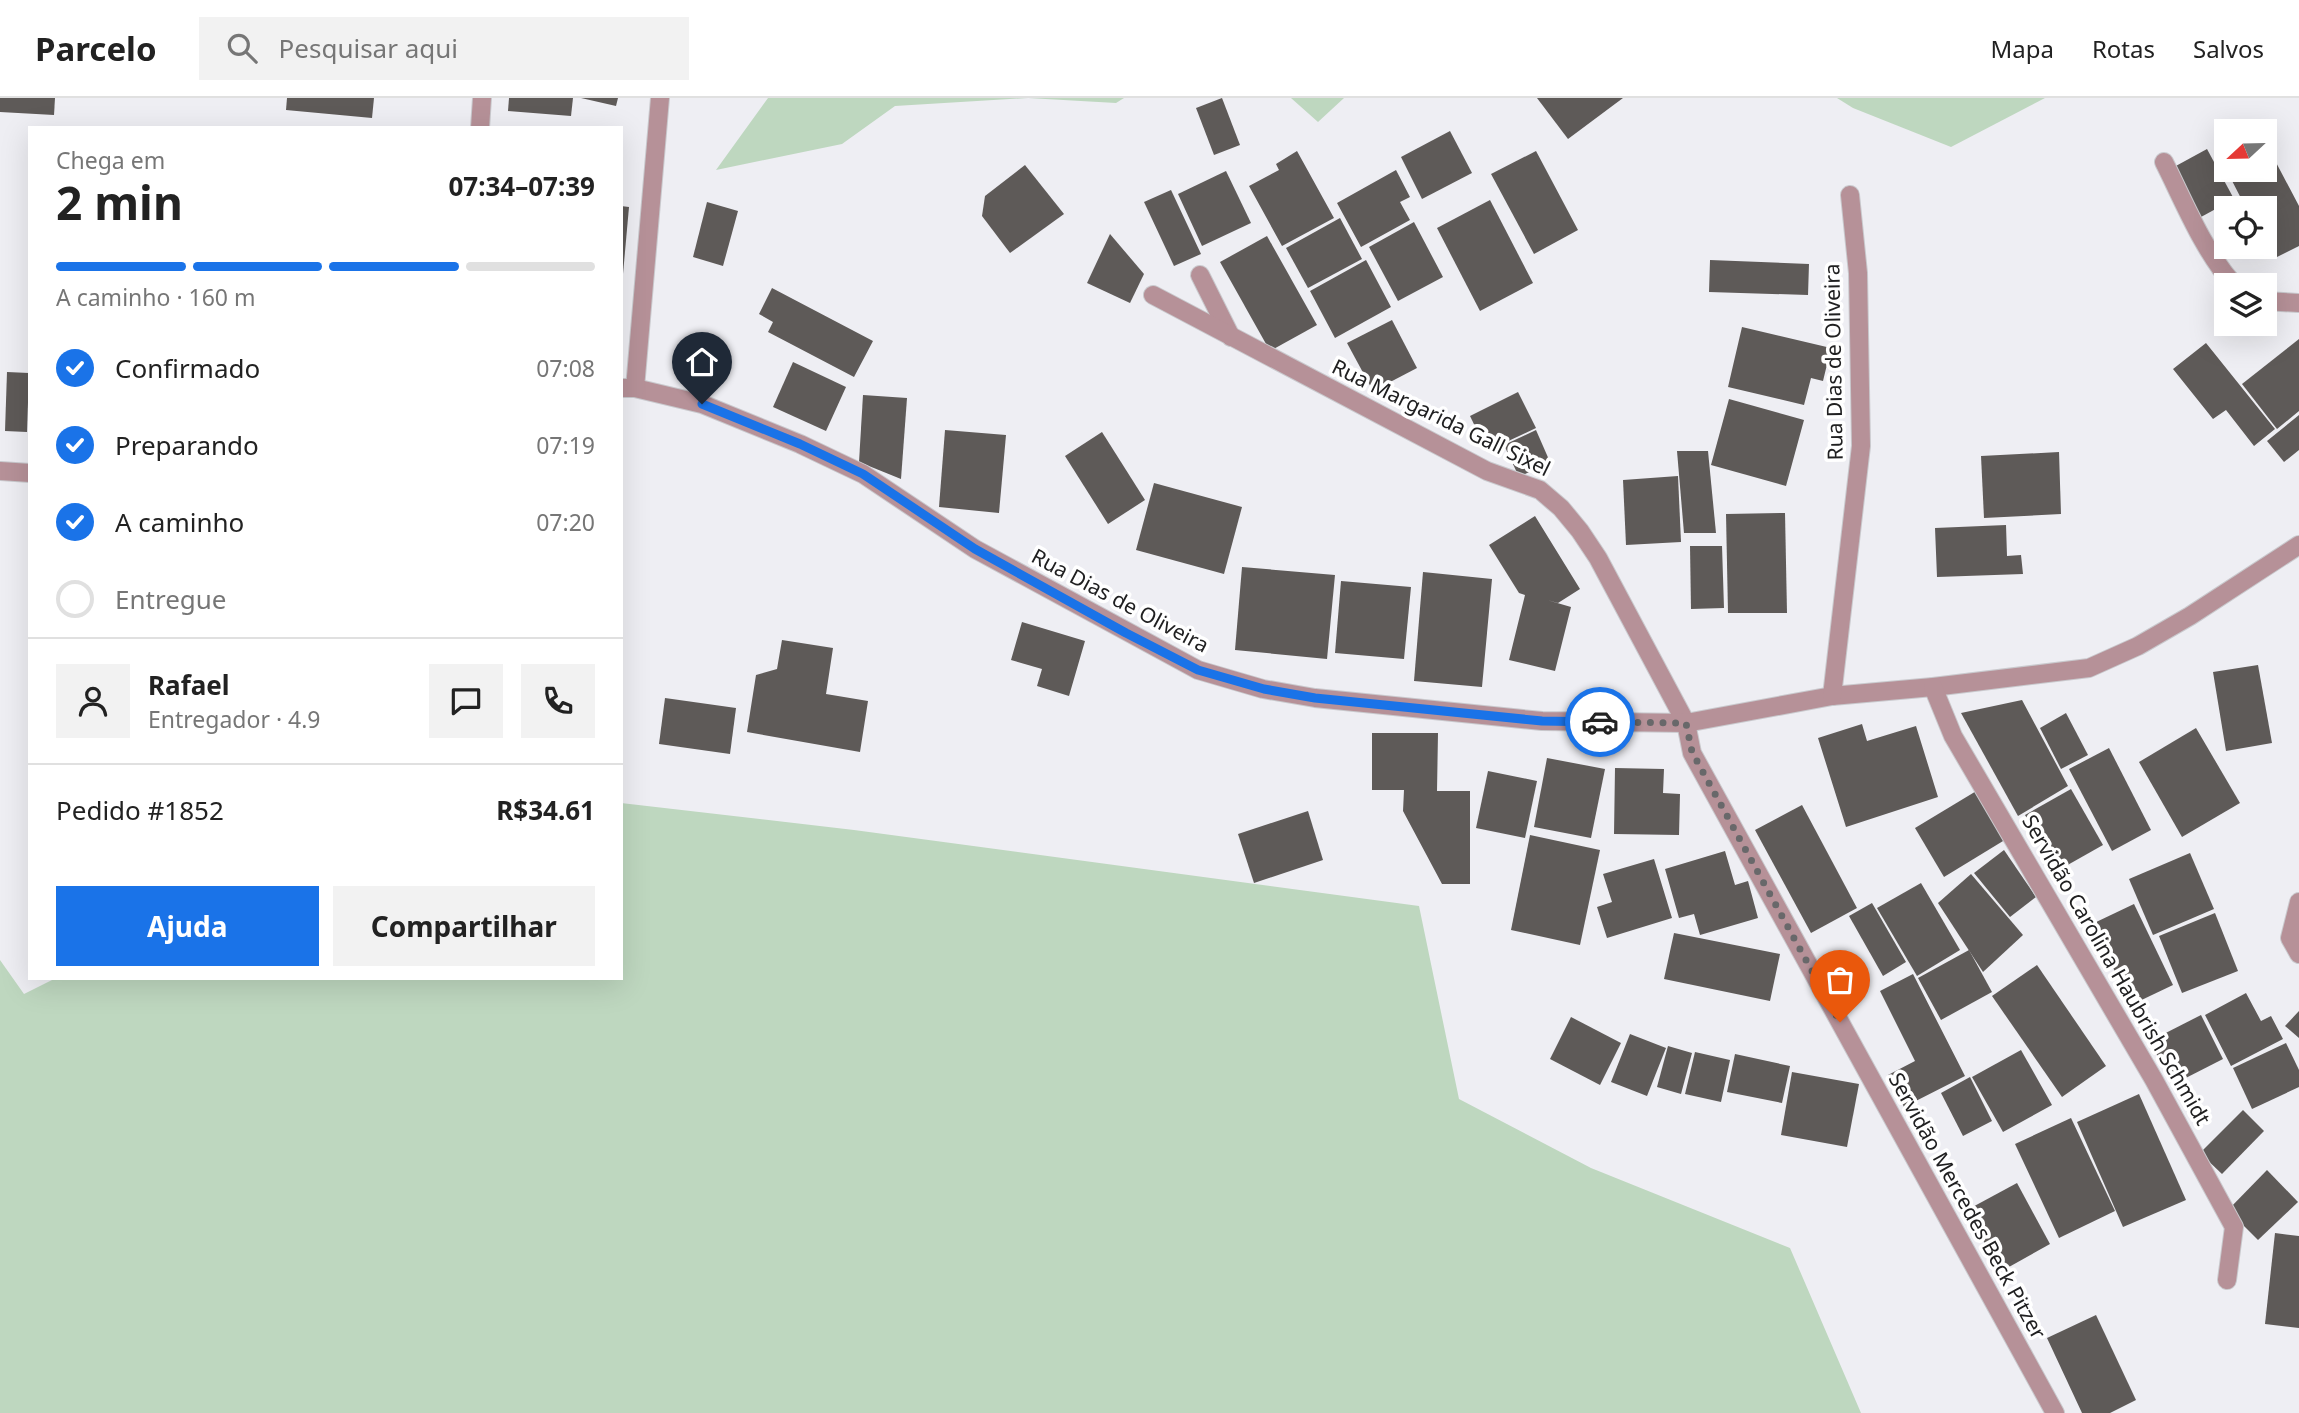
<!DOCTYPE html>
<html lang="pt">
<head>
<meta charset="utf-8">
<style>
	body { margin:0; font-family:"Noto Sans",sans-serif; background:#f2f2f2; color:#222; height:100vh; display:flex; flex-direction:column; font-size:26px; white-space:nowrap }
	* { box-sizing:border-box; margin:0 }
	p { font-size:23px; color:#767676 }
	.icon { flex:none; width:38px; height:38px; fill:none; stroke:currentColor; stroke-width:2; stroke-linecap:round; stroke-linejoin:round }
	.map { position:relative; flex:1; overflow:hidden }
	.panel { position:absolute; left:28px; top:28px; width:595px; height:854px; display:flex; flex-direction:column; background:#fff; border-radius:0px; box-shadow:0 7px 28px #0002 }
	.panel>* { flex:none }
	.needle { width:46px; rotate:248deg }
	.tools { position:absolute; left:2214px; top:21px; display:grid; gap:14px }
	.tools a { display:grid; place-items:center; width:63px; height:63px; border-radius:0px; background:#fff; box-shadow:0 7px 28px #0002; font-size:35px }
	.pin { position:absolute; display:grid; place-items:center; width:60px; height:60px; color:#fff; margin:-72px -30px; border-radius:50% 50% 50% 0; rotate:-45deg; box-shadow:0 0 7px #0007 }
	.pin .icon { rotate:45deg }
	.courier { position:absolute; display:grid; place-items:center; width:70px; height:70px; margin:-35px; border:5px solid #1a73e8; border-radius:50%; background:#fff; color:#222; box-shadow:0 2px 9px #0007 }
	.summary em { font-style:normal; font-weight:700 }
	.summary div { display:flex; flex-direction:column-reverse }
	.summary { display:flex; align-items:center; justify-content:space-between; height:119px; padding:0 28px }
	h1 { font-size:46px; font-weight:700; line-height:52px }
	.bar { display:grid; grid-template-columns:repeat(4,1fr); gap:10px 7px; align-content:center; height:84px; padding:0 28px }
	.bar i { height:9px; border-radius:5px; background:#e0e0e0 }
	.bar .on { background:#1a73e8 }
	.bar p { grid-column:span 4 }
	.line { display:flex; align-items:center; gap:18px; padding:0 28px; border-top:2px solid #e0e0e0 }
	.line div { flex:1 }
	.round { display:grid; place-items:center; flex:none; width:74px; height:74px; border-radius:0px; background:#f2f2f2 }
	ol { padding:0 28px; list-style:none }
	li { display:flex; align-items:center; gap:21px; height:77px }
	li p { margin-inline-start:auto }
	li .icon { padding:7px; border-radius:50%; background:#1a73e8; color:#fff; stroke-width:4 }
	li:last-child { color:#767676 }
	li i { width:38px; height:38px; border:4px solid #e0e0e0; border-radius:50% }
	.primary-button { display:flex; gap:14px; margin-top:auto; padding:14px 28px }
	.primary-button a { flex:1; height:80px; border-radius:0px; background:#1a73e8; color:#fff; font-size:28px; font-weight:700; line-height:80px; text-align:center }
	.primary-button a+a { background:#f2f2f2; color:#222 }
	header { display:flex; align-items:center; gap:42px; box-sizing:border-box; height:98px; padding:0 35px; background:#fff; border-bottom:2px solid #e0e0e0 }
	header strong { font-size:33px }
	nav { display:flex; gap:38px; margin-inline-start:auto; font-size:24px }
	.search { width:490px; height:63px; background:#f2f2f2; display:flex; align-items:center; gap:18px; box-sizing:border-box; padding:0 24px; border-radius:0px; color:#767676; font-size:26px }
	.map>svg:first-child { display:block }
</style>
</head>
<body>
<header>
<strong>Parcelo</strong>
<div class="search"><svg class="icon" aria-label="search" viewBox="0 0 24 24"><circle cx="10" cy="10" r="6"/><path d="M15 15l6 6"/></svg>Pesquisar aqui</div>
<nav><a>Mapa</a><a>Rotas</a><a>Salvos</a></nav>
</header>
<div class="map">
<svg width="2299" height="1315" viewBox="0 0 2299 1315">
	<rect width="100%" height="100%" fill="#eeeef3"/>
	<!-- green -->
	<g fill="#bed7bf">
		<polygon points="768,0 1124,0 1116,5 1028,0 895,8 842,46 716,72"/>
		<polygon points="1291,0 1344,0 1318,24"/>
		<polygon points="1837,0 2045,0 1951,49 1853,10"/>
		<polygon points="621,705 854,732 1419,808 1459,1001 1591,1070 1790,1150 1861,1315 0,1315 0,862 24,896 56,880 621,880"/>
	</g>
	<!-- building -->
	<g fill="#5e5a58">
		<polygon points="0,0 55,0 54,17 0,14"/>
		<polygon points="287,0 374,0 372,20 286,12"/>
		<polygon points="509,0 573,0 571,18 508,13"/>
		<polygon points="581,0 618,0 616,8"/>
		<polygon points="1222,0 1240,47 1214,57 1196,10"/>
		<polygon points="1537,0 1623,0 1568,41"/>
		<polygon points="1450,33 1472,75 1422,101 1401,59"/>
		<polygon points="2207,51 2234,101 2201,119 2174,69"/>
		<polygon points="1297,53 1334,120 1282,148 1249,88 1279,72 1276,66"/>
		<polygon points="1536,53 1578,132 1534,156 1491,76"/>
		<polygon points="2270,53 2299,108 2299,148 2273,161 2264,145 2264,110 2246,110 2228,75 2234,72 2264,72 2264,56"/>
		<polygon points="1025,67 1064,116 1010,155 982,118 985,98"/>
		<polygon points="1396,72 1410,99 1400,104 1410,122 1361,149 1337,105"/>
		<polygon points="1226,73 1251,125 1202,148 1178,96"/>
		<polygon points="1171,92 1201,156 1174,168 1144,104"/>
		<polygon points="1490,102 1533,185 1480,213 1437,130"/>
		<polygon points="707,104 738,113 723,168 693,159"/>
		<polygon points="621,108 629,109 623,176 621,176"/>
		<polygon points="1340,120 1362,161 1308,190 1286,150"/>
		<polygon points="1414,124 1443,179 1398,203 1369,149"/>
		<polygon points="1110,136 1144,176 1130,205 1087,185"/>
		<polygon points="1267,138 1317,227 1270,253 1220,164"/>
		<polygon points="1366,162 1391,209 1335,240 1310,193"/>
		<polygon points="1710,162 1809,166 1808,197 1709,194"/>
		<polygon points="772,190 873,243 854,279 768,234 773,224 759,216"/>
		<polygon points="1392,222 1417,270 1373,293 1347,245"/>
		<polygon points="1742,229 1831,250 1823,283 1811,280 1804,307 1728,289"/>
		<polygon points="2299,241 2299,313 2277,331 2242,286"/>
		<polygon points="2206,245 2275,331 2254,348 2226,312 2213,321 2173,271"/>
		<polygon points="793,264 846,289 826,333 773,309"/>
		<polygon points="7,274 29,275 27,334 5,333"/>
		<polygon points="1518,294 1536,330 1487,353 1470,318"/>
		<polygon points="863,297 907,300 901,381 859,364"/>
		<polygon points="1729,301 1804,322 1786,388 1711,367"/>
		<polygon points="2299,317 2299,352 2284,364 2267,343"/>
		<polygon points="945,332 1006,337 999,415 939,409"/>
		<polygon points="1536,332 1550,364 1519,379 1504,347"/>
		<polygon points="1102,334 1145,402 1108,426 1065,358"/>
		<polygon points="1677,353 1708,353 1716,435 1684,435"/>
		<polygon points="2059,354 2061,416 1984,420 1981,358"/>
		<polygon points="1678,378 1681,444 1626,447 1623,382"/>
		<polygon points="1154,385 1242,409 1224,476 1136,452"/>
		<polygon points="1785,415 1787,515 1728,515 1726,416"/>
		<polygon points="1535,418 1580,491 1558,505 1547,502 1571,509 1555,573 1509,562 1525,497 1519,495 1489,447"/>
		<polygon points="2006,427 2007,458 2021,457 2023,476 1937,479 1935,430"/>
		<polygon points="1690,448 1722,448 1724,510 1691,511"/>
		<polygon points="1242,469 1335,477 1327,561 1235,552"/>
		<polygon points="1423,474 1492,481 1482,589 1414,583"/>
		<polygon points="1341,483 1411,489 1404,561 1335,555"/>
		<polygon points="1022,524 1085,543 1069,598 1037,588 1042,571 1011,562"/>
		<polygon points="782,542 833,550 826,596 868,603 860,654 747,634 756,577 777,571"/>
		<polygon points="2258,567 2272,645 2226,653 2213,574"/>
		<polygon points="665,600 736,610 730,656 659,646"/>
		<polygon points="2022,602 2068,688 2018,718 1961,615"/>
		<polygon points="2066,615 2088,657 2061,671 2040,630"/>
		<polygon points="1862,626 1867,643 1916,628 1938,699 1846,729 1818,640"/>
		<polygon points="2196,630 2240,705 2182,739 2139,664"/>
		<polygon points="1372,635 1438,635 1437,693 1470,693 1470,786 1442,786 1403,713 1404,692 1372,692"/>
		<polygon points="2109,650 2151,732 2112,753 2069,671"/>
		<polygon points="1547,660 1605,671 1591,740 1534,729"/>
		<polygon points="1615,670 1664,671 1663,695 1680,696 1679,737 1614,736"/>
		<polygon points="1488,673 1537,683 1525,740 1476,730"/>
		<polygon points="2071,691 2103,747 2057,773 2025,717"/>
		<polygon points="1978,692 2008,740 1944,779 1915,730"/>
		<polygon points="1802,707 1857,810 1811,835 1755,732"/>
		<polygon points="1308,713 1323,762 1254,785 1238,736"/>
		<polygon points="1530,737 1600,752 1580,847 1511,832"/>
		<polygon points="2004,752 2036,799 2010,819 1974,775"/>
		<polygon points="1725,753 1735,787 1748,783 1758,820 1700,837 1694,816 1679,820 1665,771"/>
		<polygon points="2190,755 2214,811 2153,837 2129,781"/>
		<polygon points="1654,761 1672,820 1607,840 1597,809 1612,804 1603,776"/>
		<polygon points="1971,776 2023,837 1983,874 1938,805"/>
		<polygon points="1921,785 1960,852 1917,878 1877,810"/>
		<polygon points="1872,805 1906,864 1883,878 1849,818"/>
		<polygon points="2134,806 2173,887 2131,907 2092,826"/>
		<polygon points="2215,815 2238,873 2182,895 2159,838"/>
		<polygon points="1674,835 1780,856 1770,903 1664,881"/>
		<polygon points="1969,852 1992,894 1941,922 1918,880"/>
		<polygon points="2037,867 2106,968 2062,999 1992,898"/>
		<polygon points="1913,876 1965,978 1904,1009 1888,977 1915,963 1880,893"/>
		<polygon points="2246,895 2261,923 2271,918 2283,941 2231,968 2205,917"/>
		<polygon points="2299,913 2299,940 2285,928"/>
		<polygon points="2201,917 2223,961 2172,987 2150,943"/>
		<polygon points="1571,919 1621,945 1600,987 1550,961"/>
		<polygon points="1630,936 1666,950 1647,998 1611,984"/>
		<polygon points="2286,945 2299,972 2299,989 2252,1011 2233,970"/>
		<polygon points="1668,948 1692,955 1681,996 1657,989"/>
		<polygon points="2021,952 2052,1007 2003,1034 1972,979"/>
		<polygon points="1695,954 1730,962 1721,1004 1685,996"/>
		<polygon points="1735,956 1790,968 1782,1005 1727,994"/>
		<polygon points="1792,974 1859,986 1847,1049 1781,1037"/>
		<polygon points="1970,979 1992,1023 1963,1038 1941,995"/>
		<polygon points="2139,996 2186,1102 2123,1129 2077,1024"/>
		<polygon points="2243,1012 2264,1033 2222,1076 2200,1055"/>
		<polygon points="2071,1020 2115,1113 2059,1140 2015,1046"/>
		<polygon points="2267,1072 2298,1104 2258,1142 2228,1112"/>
		<polygon points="2017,1085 2050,1146 2000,1174 1967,1112"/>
		<polygon points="2275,1135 2299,1138 2299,1230 2265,1226"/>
		<polygon points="2096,1217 2136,1302 2110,1315 2082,1315 2047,1240"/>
	</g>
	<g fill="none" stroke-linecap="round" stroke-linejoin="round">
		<defs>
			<g id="minor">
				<polyline points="480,30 482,0"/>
				<path d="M2164,64C2185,106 2203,152 2234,187"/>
				<polyline points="1200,177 1231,239"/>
				<polyline points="1153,197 1487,373 1540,392 1561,410 1580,433 1598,460 1686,625 1692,655 2055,1315"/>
				<polyline points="2264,203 2299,205"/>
				<polyline points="621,290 635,290 702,306 800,346 863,376 975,451 1198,572 1263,591 1315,600 1542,623 1686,625 1832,598 1933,589 2089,570 2138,548 2190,518 2299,447"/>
				<polyline points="635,290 660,0"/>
				<polyline points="0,373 30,375"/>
				<polyline points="1933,589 1953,638 2154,982 2234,1129 2227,1182"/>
				<polyline points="1832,598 1861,348 1858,175 1850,97"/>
				<polyline points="2299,804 2290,840 2299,856"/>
			</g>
		</defs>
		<!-- minor casing -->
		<use href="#minor" stroke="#c9c9cd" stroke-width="20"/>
		<!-- minor -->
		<use href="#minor" stroke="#b69198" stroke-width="18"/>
	</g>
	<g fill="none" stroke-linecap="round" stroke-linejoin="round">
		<!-- done -->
		<polyline stroke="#68686a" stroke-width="7" stroke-dasharray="0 12.6" points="1600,624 1686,625 1692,654 1840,924"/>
		<!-- route -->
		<polyline stroke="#1a73e8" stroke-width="9" points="702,306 800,346 863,376 975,451 1126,535 1198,572 1264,591 1315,600 1542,623 1600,624"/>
	</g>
	<g text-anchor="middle" stroke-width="7" stroke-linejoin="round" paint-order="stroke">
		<!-- street labels -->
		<g font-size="21" fill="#202021" stroke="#fff">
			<text transform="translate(1834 264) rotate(-91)" y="7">Rua Dias de Oliveira</text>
			<text transform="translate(1441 320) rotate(26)" y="7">Rua Margarida Gall Sixel</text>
			<text transform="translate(1120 503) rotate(28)" y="7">Rua Dias de Oliveira</text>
			<text transform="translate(2116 872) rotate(60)" y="7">Servidão Carolina Haubrish Schmidt</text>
			<text transform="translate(1967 1108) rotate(61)" y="7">Servidão Mercedes Beck Pitzer</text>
		</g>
	</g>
</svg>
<div class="tools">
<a><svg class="needle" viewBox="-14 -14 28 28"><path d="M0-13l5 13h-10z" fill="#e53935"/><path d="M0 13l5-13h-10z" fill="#767676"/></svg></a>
<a><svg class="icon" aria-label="locate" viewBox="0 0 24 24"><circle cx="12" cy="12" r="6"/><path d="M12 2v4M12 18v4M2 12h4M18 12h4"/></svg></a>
<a><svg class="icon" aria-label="layers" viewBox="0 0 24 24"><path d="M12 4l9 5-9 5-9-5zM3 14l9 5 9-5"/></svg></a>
</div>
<div class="pin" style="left:1840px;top:924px;background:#ea580c"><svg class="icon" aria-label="bag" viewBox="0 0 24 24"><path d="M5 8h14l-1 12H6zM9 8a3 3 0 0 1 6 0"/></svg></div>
<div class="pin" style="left:702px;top:306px;background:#1f2937"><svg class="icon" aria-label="home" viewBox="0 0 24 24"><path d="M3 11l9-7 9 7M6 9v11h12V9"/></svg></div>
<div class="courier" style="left:1600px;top:624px"><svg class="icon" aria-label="car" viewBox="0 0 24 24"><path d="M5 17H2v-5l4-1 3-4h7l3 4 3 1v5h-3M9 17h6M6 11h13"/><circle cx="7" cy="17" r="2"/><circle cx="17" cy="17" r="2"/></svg></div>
<section class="panel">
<div class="summary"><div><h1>2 min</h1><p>Chega em</p></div><em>07:34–07:39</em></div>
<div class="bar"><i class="on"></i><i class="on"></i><i class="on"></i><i></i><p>A caminho · 160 m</p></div>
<ol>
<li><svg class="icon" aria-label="check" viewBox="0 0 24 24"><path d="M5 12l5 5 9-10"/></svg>Confirmado<p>07:08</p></li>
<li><svg class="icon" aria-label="check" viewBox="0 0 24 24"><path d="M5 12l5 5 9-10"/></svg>Preparando<p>07:19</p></li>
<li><svg class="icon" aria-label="check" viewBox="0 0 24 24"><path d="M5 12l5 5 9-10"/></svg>A caminho<p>07:20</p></li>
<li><i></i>Entregue</li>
</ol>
<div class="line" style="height:126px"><a class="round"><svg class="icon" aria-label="person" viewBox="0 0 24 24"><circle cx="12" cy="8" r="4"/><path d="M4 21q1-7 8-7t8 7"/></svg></a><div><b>Rafael</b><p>Entregador · 4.9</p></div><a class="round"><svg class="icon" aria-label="chat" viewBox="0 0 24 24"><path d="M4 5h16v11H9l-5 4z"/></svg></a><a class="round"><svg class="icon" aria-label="phone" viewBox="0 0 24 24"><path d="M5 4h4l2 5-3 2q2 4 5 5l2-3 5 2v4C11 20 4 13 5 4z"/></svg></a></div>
<div class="line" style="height:91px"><div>Pedido #1852</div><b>R$34.61</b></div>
<div class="primary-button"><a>Ajuda</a><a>Compartilhar</a></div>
</section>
</div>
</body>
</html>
